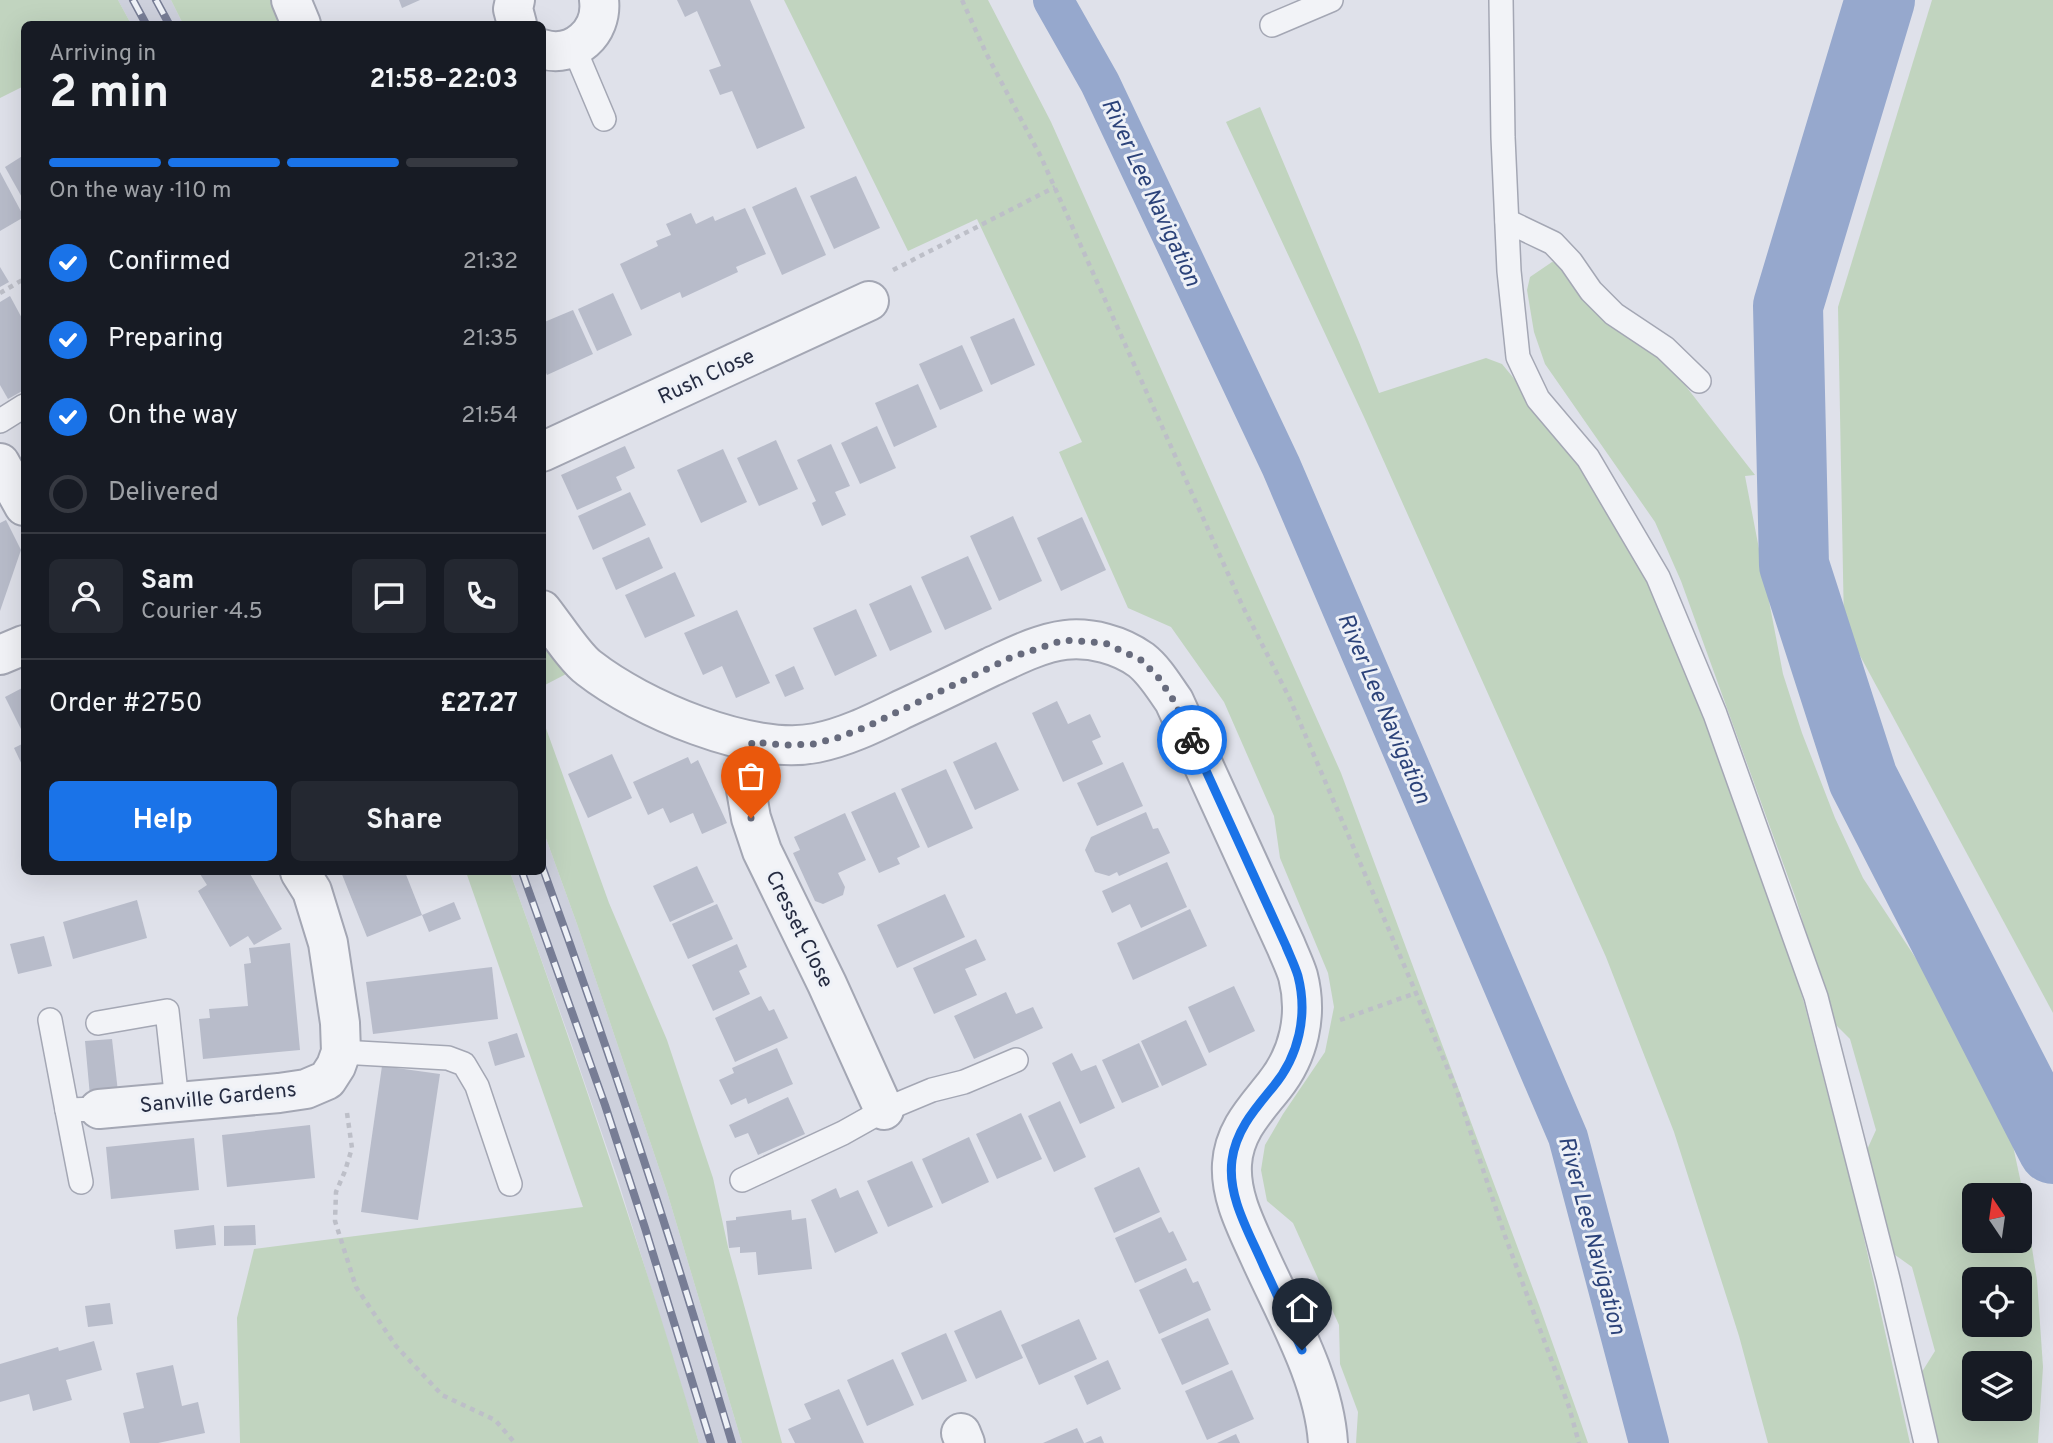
<!DOCTYPE html>
<html lang="en">
<head>
<meta charset="utf-8">
<style>
	body { margin:0; font-family:Overpass,sans-serif; background:#242831; color:#f1f3f6; height:100vh; display:flex; flex-direction:column; font-size:26px; white-space:nowrap }
	* { box-sizing:border-box; margin:0 }
	p { font-size:23px; color:#9ea1a6 }
	.icon { flex:none; width:38px; height:38px; fill:none; stroke:currentColor; stroke-width:2; stroke-linecap:round; stroke-linejoin:round }
	.map { position:relative; flex:1; overflow:hidden }
	.side { position:absolute; left:21px; top:21px; width:525px; height:854px; display:flex; flex-direction:column; background:#171b24; border-radius:10px; box-shadow:0 7px 28px #0002 }
	.side>* { flex:none }
	.needle { width:46px; rotate:347deg }
	.tools { position:absolute; left:1962px; top:1183px; display:grid; gap:14px }
	.tools a { display:grid; place-items:center; width:70px; height:70px; border-radius:10px; background:#171b24; box-shadow:0 7px 28px #0002; font-size:35px }
	.pin { position:absolute; display:grid; place-items:center; width:60px; height:60px; color:#fff; margin:-72px -30px; border-radius:50% 50% 50% 0; rotate:-45deg; box-shadow:0 0 7px #0007 }
	.pin .icon { rotate:45deg }
	.courier { position:absolute; display:grid; place-items:center; width:70px; height:70px; margin:-35px; border:5px solid #1a73e8; border-radius:50%; background:#fff; color:#222; box-shadow:0 2px 9px #0007 }
	.overview em { font-style:normal; font-weight:700 }
	.overview div { display:flex; flex-direction:column-reverse }
	.overview { display:flex; align-items:center; justify-content:space-between; height:119px; padding:0 28px }
	h1 { font-size:46px; font-weight:700; line-height:52px }
	.bar { display:grid; grid-template-columns:repeat(4,1fr); gap:10px 7px; align-content:center; height:84px; padding:0 28px }
	.bar i { height:9px; border-radius:5px; background:#363941 }
	.bar .selected { background:#1a73e8 }
	.bar p { grid-column:span 4 }
	.line { display:flex; align-items:center; gap:18px; padding:0 28px; border-top:2px solid #363941 }
	.line div { flex:1 }
	.round { display:grid; place-items:center; flex:none; width:74px; height:74px; border-radius:10px; background:#242831 }
	ol { padding:0 28px; list-style:none }
	li { display:flex; align-items:center; gap:21px; height:77px }
	li p { margin-inline-start:auto }
	li .icon { padding:7px; border-radius:50%; background:#1a73e8; color:#fff; stroke-width:4 }
	li:last-child { color:#9ea1a6 }
	li i { width:38px; height:38px; border:4px solid #363941; border-radius:50% }
	.cta { display:flex; gap:14px; margin-top:auto; padding:14px 28px }
	.cta a { flex:1; height:80px; border-radius:10px; background:#1a73e8; color:#fff; font-size:28px; font-weight:700; line-height:80px; text-align:center }
	.cta a+a { background:#242831; color:#f1f3f6 }
	.map>svg:first-child { display:block }
</style>
</head>
<body>
<div class="map">
<svg width="2053" height="1443" viewBox="0 0 2053 1443">
	<rect width="100%" height="100%" fill="#dfe1ea"/>
	<!-- built -->
	<g fill="#cdd0dc">
		<polygon points="118,0 171,0 183,24 131,24"/>
		<polygon points="543,830 577,924 667,1192 742,1443 699,1443 618,1180 568,1034 510,872 542,872"/>
	</g>
	<!-- green -->
	<g fill="#c1d4bf" fill-rule="evenodd">
		<polygon points="0,0 118,0 131,24 24,24 24,86 0,98"/>
		<polygon points="171,0 271,0 281,24 183,24"/>
		<polygon points="784,0 988,0 1051,122 1341,773 1539,1305 1588,1443 1356,1443 1358,1412 1340,1364 1339,1325 1293,1223 1267,1201 1261,1170 1265,1145 1283,1114 1325,1052 1334,1007 1328,973 1280,858 1274,816 1224,702 1171,627 1128,608 1059,452 1082,442 977,219 908,251"/>
		<polygon points="1932,0 2053,0 2053,1013 1844,626 1838,307"/>
		<polygon points="1260,107 1359,342 1379,393 1486,358 1502,364 1535,404 1595,485 1652,590 1701,707 1780,923 1804,1003 1857,1207 1910,1443 1768,1443 1739,1336 1674,1132 1606,957 1364,417 1226,122"/>
		<path d="M1552,262L1559,263L1572,284L1587,301L1660,358L1681,380L1755,475L1745,476L1783,674L1802,733L1835,818L1863,878L1965,1033L1988,1073L2010,1132L2024,1197L2037,1280L2043,1367L2038,1443H1935L1920,1375L1935,1351L1912,1267L1891,1252L1866,1152L1876,1130L1850,1039L1833,1022L1796,899L1681,581L1655,522L1545,364L1534,332L1527,290L1530,277ZM1974,1195H2020V1241H1974ZM1974,1279H2020V1325H1974ZM1974,1363H2020V1409H1974Z"/>
		<polygon points="542,634 568,673 543,686 542,686"/>
		<polygon points="543,720 609,903 667,1040 713,1178 728,1247 782,1443 742,1443 667,1192 577,924 543,830"/>
		<path d="M466,872H510C578,1061 642,1250 699,1443H240L237,1318L254,1249L583,1207Z"/>
	</g>
	<g fill="none" stroke-linecap="round" stroke-linejoin="round">
		<!-- canal -->
		<polyline stroke="#96a8cd" stroke-width="40" points="1053,0 1100,83 1281,466 1568,1137 1649,1443"/>
		<!-- river -->
		<polyline stroke="#96a8cd" stroke-width="70" points="1880,0 1788,306 1794,565 1863,779 2053,1149"/>
	</g>
	<!-- building -->
	<g fill="#b8bcca">
		<polygon points="399,0 420,0 402,8"/>
		<polygon points="677,0 750,0 805,128 757,149 732,91 720,95 709,70 721,66 697,11 685,17"/>
		<polygon points="24,155 24,201 5,167"/>
		<polygon points="0,172 24,217 0,231"/>
		<polygon points="856,176 880,228 834,249 810,196"/>
		<polygon points="796,187 826,255 782,275 752,207"/>
		<polygon points="745,208 766,254 736,267 738,272 682,298 680,292 641,310 620,264 658,246 656,241 671,235 666,224 691,213 696,224 713,216 715,221"/>
		<polygon points="0,267 9,282 0,287"/>
		<polygon points="613,293 632,335 597,351 578,309"/>
		<polygon points="10,296 24,322 24,390 8,399 0,385 0,302"/>
		<polygon points="573,310 593,354 547,375 542,364 542,323"/>
		<polygon points="1014,318 1035,365 991,385 970,337"/>
		<polygon points="962,345 983,391 940,410 919,364"/>
		<polygon points="918,384 937,427 894,447 875,403"/>
		<polygon points="877,426 896,468 860,484 841,443"/>
		<polygon points="776,440 798,489 759,506 737,458"/>
		<polygon points="831,444 850,486 835,492 846,515 822,526 812,503 816,501 797,460"/>
		<polygon points="625,446 635,468 616,477 622,490 577,510 561,475"/>
		<polygon points="723,449 747,502 701,523 677,470"/>
		<polygon points="630,492 646,525 593,550 578,516"/>
		<polygon points="1013,516 1042,581 999,601 970,536"/>
		<polygon points="1082,517 1106,570 1061,591 1037,538"/>
		<polygon points="6,520 21,550 0,611 0,523"/>
		<polygon points="649,537 663,568 616,590 602,558"/>
		<polygon points="968,556 992,609 945,630 921,577"/>
		<polygon points="675,572 695,616 645,638 625,595"/>
		<polygon points="911,585 932,632 890,651 869,604"/>
		<polygon points="856,609 877,656 835,676 813,628"/>
		<polygon points="737,610 770,683 736,698 722,666 703,675 684,633"/>
		<polygon points="794,666 804,689 785,697 775,675"/>
		<polygon points="24,687 24,727 21,729 5,697"/>
		<polygon points="1057,701 1068,724 1090,714 1101,737 1092,741 1103,764 1063,782 1032,713"/>
		<polygon points="996,742 1019,790 975,810 953,762"/>
		<polygon points="24,743 24,769 14,748"/>
		<polygon points="612,754 632,798 588,818 568,774"/>
		<polygon points="688,757 691,764 698,760 727,823 702,834 693,813 670,823 663,808 648,815 633,782"/>
		<polygon points="1123,762 1143,806 1097,826 1077,783"/>
		<polygon points="946,769 973,828 928,848 901,789"/>
		<polygon points="895,792 920,847 897,858 900,864 879,873 851,812"/>
		<polygon points="1146,812 1153,829 1158,828 1170,853 1119,876 1117,872 1109,876 1095,872 1085,850 1091,837"/>
		<polygon points="845,813 866,860 838,873 845,887 843,895 823,904 815,901 793,853 800,850 794,837"/>
		<polygon points="1167,862 1187,907 1141,928 1130,904 1112,913 1102,891"/>
		<polygon points="697,866 714,902 670,922 653,886"/>
		<polygon points="193,872 249,872 282,929 254,945 248,936 230,947 198,891 207,885 200,874"/>
		<polygon points="341,872 405,872 422,915 454,902 461,919 429,932 422,915 367,937"/>
		<polygon points="945,894 965,937 897,968 877,925"/>
		<polygon points="137,900 147,938 73,959 63,922"/>
		<polygon points="717,904 733,939 688,959 672,924"/>
		<polygon points="1190,909 1207,946 1133,980 1117,943"/>
		<polygon points="44,936 52,966 18,974 10,944"/>
		<polygon points="976,939 986,960 965,969 977,995 934,1014 913,968"/>
		<polygon points="290,943 300,1050 203,1059 199,1019 210,1018 209,1009 248,1006 244,964 251,963 249,948"/>
		<polygon points="737,944 747,967 739,971 750,994 713,1011 692,965"/>
		<polygon points="492,967 498,1019 373,1034 366,982"/>
		<polygon points="1234,986 1255,1031 1209,1053 1188,1007"/>
		<polygon points="1006,992 1016,1014 1033,1007 1043,1028 974,1059 954,1016"/>
		<polygon points="761,996 769,1011 774,1009 788,1038 735,1062 715,1018"/>
		<polygon points="1186,1020 1207,1065 1162,1086 1141,1041"/>
		<polygon points="517,1033 525,1057 495,1066 488,1042"/>
		<polygon points="112,1039 118,1092 90,1096 85,1041"/>
		<polygon points="1139,1043 1159,1087 1122,1103 1102,1060"/>
		<polygon points="777,1048 793,1084 748,1104 746,1098 731,1105 719,1080 734,1073 732,1068"/>
		<polygon points="1072,1053 1081,1071 1096,1065 1115,1108 1080,1124 1052,1063"/>
		<polygon points="382,1066 440,1074 418,1220 361,1212"/>
		<polygon points="788,1097 805,1134 758,1155 748,1133 735,1138 729,1125"/>
		<polygon points="1060,1101 1086,1157 1054,1172 1028,1116"/>
		<polygon points="1021,1113 1042,1159 997,1179 976,1134"/>
		<polygon points="310,1125 315,1178 227,1187 222,1135"/>
		<polygon points="969,1137 989,1182 942,1204 922,1159"/>
		<polygon points="194,1138 199,1190 111,1199 106,1147"/>
		<polygon points="912,1161 933,1207 888,1227 867,1181"/>
		<polygon points="1139,1167 1160,1212 1114,1233 1094,1188"/>
		<polygon points="836,1188 840,1198 858,1190 878,1233 835,1253 811,1200"/>
		<polygon points="791,1210 792,1220 806,1218 812,1269 758,1275 756,1252 740,1253 740,1247 729,1248 726,1221 736,1220 736,1217"/>
		<polygon points="1161,1217 1169,1233 1173,1231 1187,1260 1135,1283 1115,1238"/>
		<polygon points="214,1225 216,1245 176,1249 174,1230"/>
		<polygon points="255,1225 256,1245 224,1246 224,1226"/>
		<polygon points="1186,1268 1193,1283 1198,1281 1211,1310 1159,1334 1139,1290"/>
		<polygon points="110,1303 113,1324 88,1327 85,1306"/>
		<polygon points="1001,1310 1023,1358 976,1379 954,1331"/>
		<polygon points="1208,1318 1229,1364 1182,1385 1161,1339"/>
		<polygon points="1079,1319 1097,1359 1039,1385 1021,1345"/>
		<polygon points="946,1333 967,1381 922,1400 901,1353"/>
		<polygon points="94,1341 102,1370 66,1380 72,1400 33,1411 29,1394 0,1402 0,1364 58,1347 59,1351"/>
		<polygon points="893,1359 914,1405 867,1426 847,1380"/>
		<polygon points="1108,1360 1121,1389 1087,1405 1074,1376"/>
		<polygon points="173,1365 182,1406 198,1402 205,1433 158,1443 130,1443 123,1413 144,1408 136,1373"/>
		<polygon points="1232,1370 1254,1419 1207,1440 1185,1391"/>
		<polygon points="839,1389 864,1443 795,1443 788,1429 811,1419 804,1404"/>
		<polygon points="1077,1428 1084,1443 1043,1443"/>
		<polygon points="1236,1434 1240,1443 1217,1443"/>
		<polygon points="1101,1436 1104,1443 1085,1443"/>
	</g>
	<g fill="none" stroke-linecap="round" stroke-linejoin="round">
		<defs>
			<g id="service">
				<polyline points="1501,0 1503,137 1509,271 1518,357 1538,399 1588,458 1658,577 1715,714 1816,997 1888,1279 1926,1443"/>
				<polyline points="1272,25 1331,0"/>
				<polyline points="574,48 604,119"/>
				<polyline points="1507,221 1553,243 1571,262 1591,291 1614,314 1665,348 1699,381"/>
				<polyline points="0,421 24,406"/>
				<polyline points="50,1020 67,1110 99,1109"/>
				<polyline points="98,1023 167,1011 177,1102"/>
				<polyline points="341,1052 448,1058 464,1064 477,1086 510,1184"/>
				<polyline points="67,1110 81,1182"/>
				<polyline points="742,1180 843,1133 884,1110 932,1090 964,1082 1016,1060"/>
			</g>
			<g id="minor">
				<polyline points="291,0 301,24"/>
				<polyline points="515,0 513,9 517,24"/>
				<path d="M542,49C574,59 603,32 599,0"/>
				<polyline points="542,452 869,301"/>
				<polyline points="0,463 24,506"/>
				<path d="M542,610C554,625 575,658 589,668C640,708 751,756 816,743C847,737 876,722 905,708C933,695 962,681 991,667C1013,657 1040,643 1065,640C1091,637 1120,645 1141,660C1155,671 1164,687 1174,701L1286,946C1290,956 1295,966 1298,976C1308,1015 1299,1055 1274,1086C1255,1110 1234,1131 1232,1164C1230,1196 1246,1226 1259,1255C1285,1313 1324,1379 1328,1443"/>
				<polyline points="0,655 24,645"/>
				<polyline points="753,742 745,784 751,818 762,851 827,984 884,1110"/>
				<polyline points="99,1109 279,1093 306,1089 327,1080 336,1066 341,1052 340,1023 328,943 312,891 300,872"/>
				<polyline points="961,1433 965,1443"/>
			</g>
		</defs>
		<!-- service casing -->
		<use href="#service" stroke="#a4a7b4" stroke-width="26"/>
		<!-- minor casing -->
		<use href="#minor" stroke="#a4a7b4" stroke-width="42"/>
		<!-- path -->
		<g stroke="#bdbfc8" stroke-width="4.5" stroke-dasharray="5 5" stroke-linecap="butt">
			<polyline points="962,0 986,53 1041,157 1243,607 1289,697 1416,993 1457,1091 1505,1236 1569,1407 1579,1443"/>
			<polyline points="893,270 1055,187"/>
			<polyline points="0,293 24,279"/>
			<polyline points="1340,1020 1416,993"/>
			<polyline points="347,1113 352,1148 345,1171 336,1192 335,1221 356,1287 396,1346 442,1395 495,1420 515,1443"/>
		</g>
		<!-- service -->
		<use href="#service" stroke="#f2f3f7" stroke-width="23"/>
		<!-- minor -->
		<use href="#minor" stroke="#f2f3f7" stroke-width="38"/>
		<defs>
			<g id="rail">
				<polyline points="133,0 146,24"/>
				<polyline points="156,0 169,24"/>
				<path d="M542,866C611,1056 675,1249 732,1443"/>
				<polyline points="522,872 605,1105 645,1228 711,1443"/>
			</g>
		</defs>
		<!-- rail casing -->
		<use href="#rail" stroke="#777d95" stroke-width="8"/>
		<!-- rail -->
		<use href="#rail" stroke="#eef1f7" stroke-width="5" stroke-dasharray="16" stroke-linecap="butt"/>
	</g>
	<g fill="none" stroke-linecap="round" stroke-linejoin="round">
		<!-- done -->
		<polyline stroke="#676b7d" stroke-width="7" stroke-dasharray="0 12.6" points="751,818 745,784 752,742 785,745 813,744 837,738 866,727 1012,657 1064,640 1105,643 1141,660 1158,677 1174,701 1192,740"/>
		<!-- route -->
		<path stroke="#1a73e8" stroke-width="9" d="M1192,740L1286,946C1290,956 1295,966 1298,976C1308,1015 1299,1056 1273,1087C1255,1109 1236,1130 1232,1160C1227,1197 1250,1234 1264,1267C1277,1294 1289,1322 1302,1350"/>
	</g>
	<g text-anchor="middle" stroke-width="6" stroke-linejoin="round" paint-order="stroke">
		<!-- street labels -->
		<g font-size="21" fill="#262c42" stroke="#eef1f7">
			<text transform="translate(706 376) rotate(-25)" y="7">Rush Close</text>
			<text transform="translate(800 929) rotate(64)" y="7">Cresset Close</text>
			<text transform="translate(218 1097) rotate(-6)" y="7">Sanville Gardens</text>
		</g>
		<!-- water labels -->
		<g font-size="23" font-style="italic" fill="#2c437a" stroke="#eef1f7">
			<text transform="translate(1152 192) rotate(65)" y="8">River Lee Navigation</text>
			<text transform="translate(1385 708) rotate(67)" y="8">River Lee Navigation</text>
			<text transform="translate(1593 1235) rotate(75)" y="8">River Lee Navigation</text>
		</g>
	</g>
</svg>
<div class="tools">
<a><svg class="needle" viewBox="-14 -14 28 28"><path d="M0-13l5 13h-10z" fill="#e53935"/><path d="M0 13l5-13h-10z" fill="#9ea1a6"/></svg></a>
<a><svg class="icon" aria-label="locate" viewBox="0 0 24 24"><circle cx="12" cy="12" r="6"/><path d="M12 2v4M12 18v4M2 12h4M18 12h4"/></svg></a>
<a><svg class="icon" aria-label="layers" viewBox="0 0 24 24"><path d="M12 4l9 5-9 5-9-5zM3 14l9 5 9-5"/></svg></a>
</div>
<div class="pin" style="left:751px;top:818px;background:#ea580c"><svg class="icon" aria-label="bag" viewBox="0 0 24 24"><path d="M5 8h14l-1 12H6zM9 8a3 3 0 0 1 6 0"/></svg></div>
<div class="pin" style="left:1302px;top:1350px;background:#1f2937"><svg class="icon" aria-label="home" viewBox="0 0 24 24"><path d="M3 11l9-7 9 7M6 9v11h12V9"/></svg></div>
<div class="courier" style="left:1192px;top:740px"><svg class="icon" aria-label="bike" viewBox="0 0 24 24"><circle cx="6" cy="16" r="4"/><circle cx="18" cy="16" r="4"/><path d="M6 16l4-8h5l3 8M10 8l3 8H6M13 5h3"/></svg></div>
<section class="side">
<div class="overview"><div><h1>2 min</h1><p>Arriving in</p></div><em>21:58–22:03</em></div>
<div class="bar"><i class="selected"></i><i class="selected"></i><i class="selected"></i><i></i><p>On the way · 110 m</p></div>
<ol>
<li><svg class="icon" aria-label="check" viewBox="0 0 24 24"><path d="M5 12l5 5 9-10"/></svg>Confirmed<p>21:32</p></li>
<li><svg class="icon" aria-label="check" viewBox="0 0 24 24"><path d="M5 12l5 5 9-10"/></svg>Preparing<p>21:35</p></li>
<li><svg class="icon" aria-label="check" viewBox="0 0 24 24"><path d="M5 12l5 5 9-10"/></svg>On the way<p>21:54</p></li>
<li><i></i>Delivered</li>
</ol>
<div class="line" style="height:126px"><a class="round"><svg class="icon" aria-label="person" viewBox="0 0 24 24"><circle cx="12" cy="8" r="4"/><path d="M4 21q1-7 8-7t8 7"/></svg></a><div><b>Sam</b><p>Courier · 4.5</p></div><a class="round"><svg class="icon" aria-label="chat" viewBox="0 0 24 24"><path d="M4 5h16v11H9l-5 4z"/></svg></a><a class="round"><svg class="icon" aria-label="phone" viewBox="0 0 24 24"><path d="M5 4h4l2 5-3 2q2 4 5 5l2-3 5 2v4C11 20 4 13 5 4z"/></svg></a></div>
<div class="line" style="height:91px"><div>Order #2750</div><b>£27.27</b></div>
<div class="cta"><a>Help</a><a>Share</a></div>
</section>
</div>
</body>
</html>
